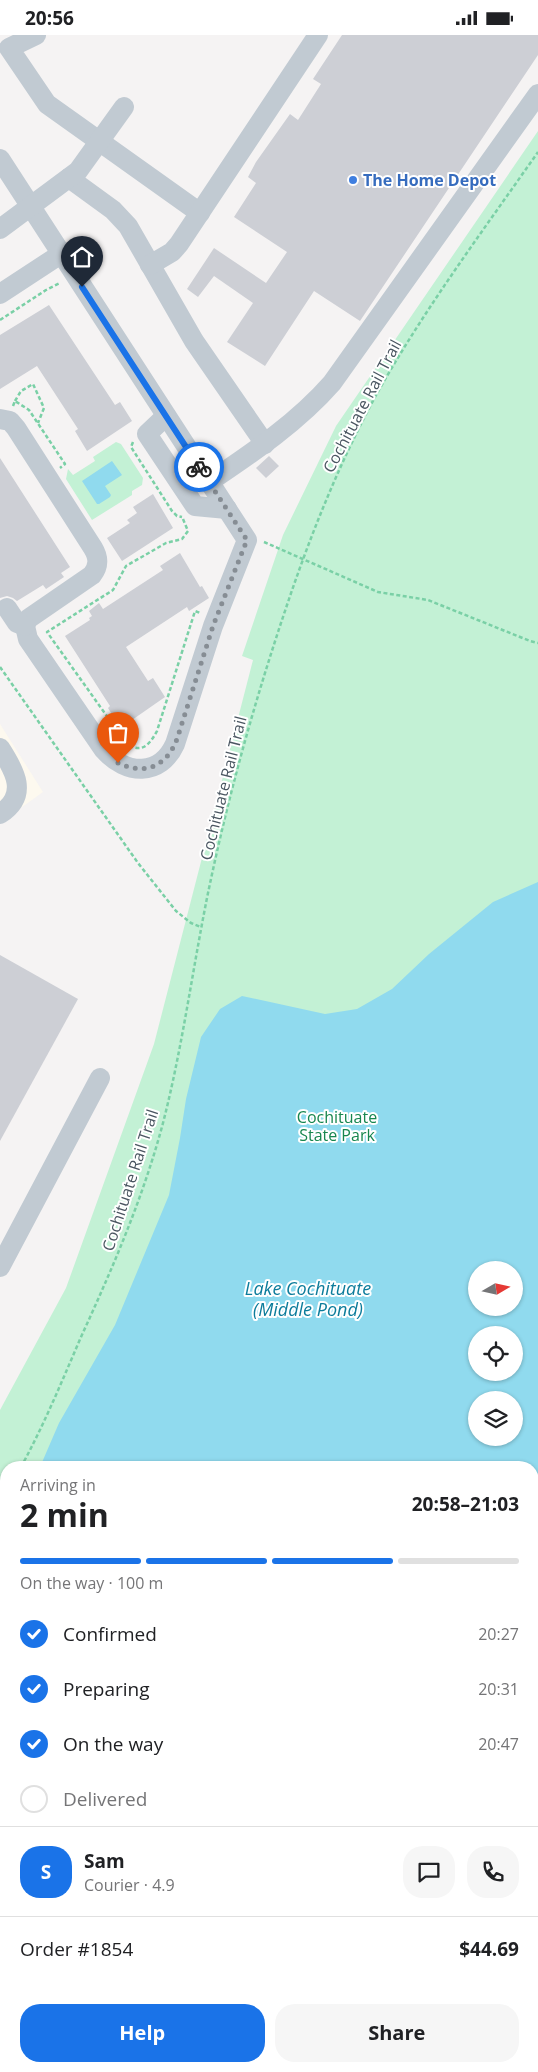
<!DOCTYPE html>
<html lang="en">
<head>
<meta charset="utf-8">
<style>
	body { margin:0; font-family:"Open Sans",sans-serif; background:#f6f6f6; color:#202124; height:100vh; display:flex; flex-direction:column; font-size:19px; white-space:nowrap }
	* { box-sizing:border-box; margin:0 }
	p { font-size:16px; color:#757577 }
	.icon { flex:none; width:28px; height:28px; fill:none; stroke:currentColor; stroke-width:2; stroke-linecap:round; stroke-linejoin:round }
	.map { position:relative; flex:1; overflow:hidden }
	.side { position:absolute; left:0px; top:1426px; width:539px; height:611px; display:flex; flex-direction:column; background:#fff; border-radius:20px 20px 0 0; box-shadow:0 1px 4px #0004 }
	.side>* { flex:none }
	.needle { width:32px; rotate:81deg }
	.buttons { position:absolute; left:468px; top:1226px; display:grid; gap:10px }
	.buttons a { display:grid; place-items:center; width:55px; height:55px; border-radius:50%; background:#fff; box-shadow:0 1px 4px #0004; font-size:25px }
	.pin { position:absolute; display:grid; place-items:center; width:42px; height:42px; color:#fff; margin:-51px -21px; border-radius:50% 50% 50% 0; rotate:-45deg; box-shadow:0 0 5px #0007 }
	.pin .icon { rotate:45deg }
	.courier { position:absolute; display:grid; place-items:center; width:50px; height:50px; margin:-25px; border:4px solid #1a73e8; border-radius:50%; background:#fff; color:#222; box-shadow:0 1px 6px #0007 }
	.head em { font-style:normal; font-weight:700 }
	.head div { display:flex; flex-direction:column-reverse }
	.head { display:flex; align-items:center; justify-content:space-between; height:85px; padding:0 20px }
	h1 { font-size:32px; font-weight:700; line-height:38px }
	.bar { display:grid; grid-template-columns:repeat(4,1fr); gap:8px 5px; align-content:center; height:60px; padding:0 20px }
	.bar i { height:6px; border-radius:4px; background:#e0e0e0 }
	.bar .on { background:#1a73e8 }
	.bar p { grid-column:span 4 }
	.line { display:flex; align-items:center; gap:12px; padding:0 20px; border-top:1px solid #e0e0e0 }
	.line div { flex:1 }
	.round { display:grid; place-items:center; flex:none; width:52px; height:52px; border-radius:20px; background:#f6f6f6 }
	ol { padding:0 20px; list-style:none }
	li { display:flex; align-items:center; gap:15px; height:55px }
	li p { margin-inline-start:auto }
	li .icon { padding:5px; border-radius:50%; background:#1a73e8; color:#fff; stroke-width:4 }
	li:last-child { color:#757577 }
	li i { width:28px; height:28px; border:2px solid #e0e0e0; border-radius:50% }
	.button { display:flex; gap:10px; margin-top:auto; padding:10px 20px }
	.button a { flex:1; height:58px; border-radius:20px; background:#1a73e8; color:#fff; font-size:20px; font-weight:700; line-height:58px; text-align:center }
	.button a+a { background:#f6f6f6; color:#202124 }
	.status { display:flex; justify-content:space-between; align-items:center; height:35px; padding:0 25px; background:#fff; direction:ltr }
	.status svg { height:14px; fill:currentColor }
	.map>svg:first-child { display:block }
</style>
</head>
<body>
<div class="status"><b>20:56</b><svg viewBox="0 0 49 12"><path d="M0 12V9h3v3zM5 12V6h3v6zM10 12V3h3v9zM15 12V0h3v12zM26 1h20v11H26zM47 4h2v5h-2z"/></svg></div>
<div class="map">
<svg width="538" height="2037" viewBox="0 0 538 2037">
	<rect width="100%" height="100%" fill="#f5f3f3"/>
	<!-- commercial -->
	<polygon fill="#fdf9ef" points="0,689 43,757 0,788"/>
	<!-- green -->
	<g fill="#c3f1d5" fill-rule="evenodd">
		<path d="M538,96V2037H0V1375L66,1253L154,1009L253,625L242,621L283,500L336,391ZM476,1235H514V1272H476ZM476,1300H514V1338H476ZM476,1365H514V1402H476ZM6,1432H532V2031H6Z"/>
		<polygon points="116,407 121,409 143,443 142,450 132,456 132,460 92,485 66,444 68,434 73,440 95,426 93,422"/>
	</g>
	<!-- water -->
	<g fill="#90daee" fill-rule="evenodd">
		<polygon points="112,426 122,440 105,451 111,460 110,462 99,469 97,469 82,446"/>
		<path d="M538,847V1956L533,1962L532,1432H40L59,1388L115,1290L169,1160L180,1103L186,1064L201,1002L220,974L242,961L325,979L357,974L392,954L429,919L493,867ZM476,1235H514V1272H476ZM476,1300H514V1338H476ZM476,1365H514V1402H476Z"/>
		<polygon points="6,1568 6,2031 427,2031 425,2037 0,2037 0,1573"/>
	</g>
	<!-- building -->
	<g fill="#cdcfd5">
		<polygon points="342,0 538,0 538,20 360,286 314,256 265,331 227,307 253,268 214,241 198,262 187,254 214,213 266,248 287,217 234,182 256,148 248,142 256,127 290,79 298,85 321,49 313,44"/>
		<polygon points="49,270 115,370 120,367 132,386 87,416 75,396 78,394 37,331 0,354 0,300"/>
		<polygon points="269,421 279,431 266,443 256,433"/>
		<polygon points="0,423 70,532 61,538 64,542 46,554 43,550 17,566 13,563 7,561 0,563"/>
		<polygon points="153,459 173,493 122,526 107,503 130,488 127,485 137,478 133,472"/>
		<polygon points="180,518 200,552 202,551 209,563 189,576 187,572 126,612 148,646 153,643 165,662 132,685 131,684 120,692 108,673 110,671 65,601 90,585 89,583 92,581 89,576 99,568 103,574 163,535 160,531"/>
		<polygon points="0,920 78,964 0,1106"/>
	</g>
	<g fill="none" stroke-linecap="round" stroke-linejoin="round">
		<!-- path -->
		<g stroke="#7ad0a6" stroke-width="2.5" stroke-dasharray="4 2.5" stroke-linecap="butt">
			<polyline points="0,285 46,255 60,248"/>
			<polyline points="15,366 21,356 33,349 44,373 38,388"/>
			<polyline points="13,371 15,366 29,375 65,429 60,433"/>
			<polyline points="133,407 131,412 172,476 177,481 182,482"/>
			<path d="M183,484L188,496L182,504L166,508L126,531L113,555L47,597L126,708C141,719 149,711 157,696L195,576L200,578"/>
			<polyline points="264,507 378,557 428,565 530,606 538,608"/>
			<polyline points="0,632 138,828 176,876 191,888 201,892"/>
			<path d="M21,1432C44,1390 62,1346 81,1302C113,1232 143,1163 163,1088C182,1014 192,938 207,863C227,765 254,668 286,573C310,501 339,429 375,362C423,276 482,197 538,117"/>
			<polyline points="0,1470 6,1460"/>
		</g>
		<!-- minor -->
		<g stroke="#c1cad2" stroke-width="20">
			<polyline points="36,0 9,13 47,69 200,178"/>
			<path d="M0,124L247,505L213,591L175,709C160,742 126,740 104,715L28,604L25,591L28,584L92,540C99,531 99,523 93,513L16,393L10,386L0,384"/>
			<polyline points="69,143 113,175 128,191 194,306 265,409"/>
			<polyline points="0,194 78,136 124,72"/>
			<polyline points="150,230 172,217 179,209 318,0"/>
			<polyline points="0,259 61,219"/>
			<polyline points="166,381 147,399 195,471 227,474"/>
			<path d="M209,447C252,418 297,388 332,348L538,59"/>
			<polyline points="7,573 17,588 25,591"/>
			<path d="M0,713C15,736 29,760 0,779"/>
			<polyline points="0,1232 100,1043"/>
		</g>
	</g>
	<g fill="none" stroke-linecap="round" stroke-linejoin="round">
		<!-- done -->
		<path stroke="#868d94" stroke-width="5" stroke-dasharray="0 9" d="M118,728C145,741 167,731 177,704L213,591L247,505L199,432"/>
		<!-- route -->
		<polyline stroke="#1a73e8" stroke-width="6" points="82,252 199,432"/>
	</g>
	<!-- markers -->
	<circle fill="#3f7fe0" stroke="#fff" stroke-width="2" cx="353" cy="145" r="5"/>
	<g text-anchor="middle" stroke-width="4" stroke-linejoin="round" paint-order="stroke">
		<!-- shop labels -->
		<g font-size="16" font-weight="bold" fill="#366cbe" stroke="#fff" text-anchor="start">
			<text x="363" y="151">The Home Depot</text>
		</g>
		<!-- street labels -->
		<g font-size="16" fill="#4a5661" stroke="#fff">
			<text transform="translate(362 371) rotate(-62)" y="6">Cochituate Rail Trail</text>
			<text transform="translate(223 753) rotate(-76)" y="6">Cochituate Rail Trail</text>
			<text transform="translate(130 1145) rotate(-72)" y="6">Cochituate Rail Trail</text>
		</g>
		<!-- park labels -->
		<g font-size="16" fill="#17864f" stroke="#fff">
			<text x="337" y="1088">Cochituate<tspan x="337" dy="18">State Park</tspan></text>
		</g>
		<!-- water labels -->
		<g font-size="18" font-style="italic" fill="#0c7c9b" stroke="#fff">
			<text x="308" y="1260">Lake Cochituate<tspan x="308" dy="21">(Middle Pond)</tspan></text>
		</g>
	</g>
</svg>
<div class="buttons">
<a><svg class="needle" viewBox="-14 -14 28 28"><path d="M0-13l5 13h-10z" fill="#e53935"/><path d="M0 13l5-13h-10z" fill="#757577"/></svg></a>
<a><svg class="icon" aria-label="locate" viewBox="0 0 24 24"><circle cx="12" cy="12" r="6"/><path d="M12 2v4M12 18v4M2 12h4M18 12h4"/></svg></a>
<a><svg class="icon" aria-label="layers" viewBox="0 0 24 24"><path d="M12 4l9 5-9 5-9-5zM3 14l9 5 9-5"/></svg></a>
</div>
<div class="pin" style="left:118px;top:728px;background:#ea580c"><svg class="icon" aria-label="bag" viewBox="0 0 24 24"><path d="M5 8h14l-1 12H6zM9 8a3 3 0 0 1 6 0"/></svg></div>
<div class="pin" style="left:82px;top:252px;background:#1f2937"><svg class="icon" aria-label="home" viewBox="0 0 24 24"><path d="M3 11l9-7 9 7M6 9v11h12V9"/></svg></div>
<div class="courier" style="left:199px;top:432px"><svg class="icon" aria-label="bike" viewBox="0 0 24 24"><circle cx="6" cy="16" r="4"/><circle cx="18" cy="16" r="4"/><path d="M6 16l4-8h5l3 8M10 8l3 8H6M13 5h3"/></svg></div>
<section class="side">
<div class="head"><div><h1>2 min</h1><p>Arriving in</p></div><em>20:58–21:03</em></div>
<div class="bar"><i class="on"></i><i class="on"></i><i class="on"></i><i></i><p>On the way · 100 m</p></div>
<ol>
<li><svg class="icon" aria-label="check" viewBox="0 0 24 24"><path d="M5 12l5 5 9-10"/></svg>Confirmed<p>20:27</p></li>
<li><svg class="icon" aria-label="check" viewBox="0 0 24 24"><path d="M5 12l5 5 9-10"/></svg>Preparing<p>20:31</p></li>
<li><svg class="icon" aria-label="check" viewBox="0 0 24 24"><path d="M5 12l5 5 9-10"/></svg>On the way<p>20:47</p></li>
<li><i></i>Delivered</li>
</ol>
<div class="line" style="height:90px"><b class="round" style="background:#1a73e8;color:#fff">S</b><div><b>Sam</b><p>Courier · 4.9</p></div><a class="round"><svg class="icon" aria-label="chat" viewBox="0 0 24 24"><path d="M4 5h16v11H9l-5 4z"/></svg></a><a class="round"><svg class="icon" aria-label="phone" viewBox="0 0 24 24"><path d="M5 4h4l2 5-3 2q2 4 5 5l2-3 5 2v4C11 20 4 13 5 4z"/></svg></a></div>
<div class="line" style="height:65px"><div>Order #1854</div><b>$44.69</b></div>
<div class="button"><a>Help</a><a>Share</a></div>
</section>
</div>
</body>
</html>
